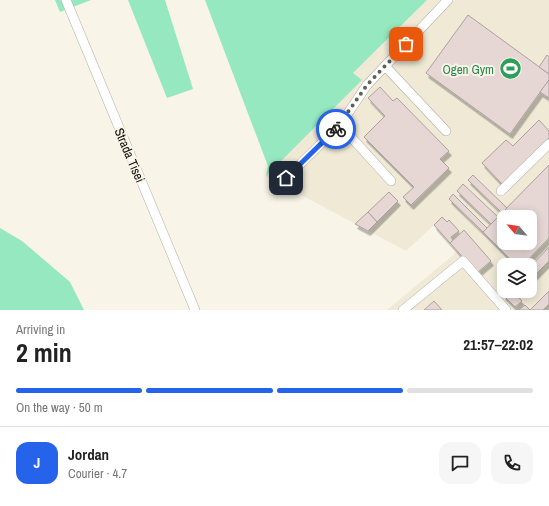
<!DOCTYPE html>
<html lang="en">
<head>
<meta charset="utf-8">
<style>
	body { margin:0; font-family:"Archivo Narrow",sans-serif; background:#f6f6f6; color:#222; height:100vh; display:flex; flex-direction:column; font-size:15px; white-space:nowrap }
	* { box-sizing:border-box; margin:0 }
	p { font-size:13px; color:#767676 }
	.icon { flex:none; width:22px; height:22px; fill:none; stroke:currentColor; stroke-width:2; stroke-linecap:round; stroke-linejoin:round }
	.map { position:relative; height:310px; overflow:hidden }
	.sheet { display:flex; flex-direction:column; background:#fff; flex:1 }
	.sheet>* { flex:none }
	.needle { width:26px; rotate:298deg }
	.controls { position:absolute; left:497px; top:210px; display:grid; gap:8px }
	.controls a { display:grid; place-items:center; width:40px; height:40px; border-radius:8px; background:#fff; box-shadow:0 2px 10px #0003; font-size:20px }
	.pin { position:absolute; display:grid; place-items:center; width:34px; height:34px; color:#fff; margin:-17px; border-radius:8px; box-shadow:0 2px 6px #0006 }
	.courier { position:absolute; display:grid; place-items:center; width:40px; height:40px; margin:-20px; border:3px solid #2563eb; border-radius:50%; background:#fff; color:#222; box-shadow:0 1px 5px #0007 }
	.head em { font-style:normal; font-weight:800 }
	.head div { display:flex; flex-direction:column-reverse }
	.head { display:flex; align-items:center; justify-content:space-between; height:68px; padding:0 16px }
	h1 { font-size:26px; font-weight:800; line-height:30px }
	.bar { display:grid; grid-template-columns:repeat(4,1fr); gap:6px 4px; align-content:center; height:48px; padding:0 16px }
	.bar i { height:5px; border-radius:3px; background:#e0e0e0 }
	.bar .active { background:#2563eb }
	.bar p { grid-column:span 4 }
	.line { display:flex; align-items:center; gap:10px; padding:0 16px; border-top:1px solid #e0e0e0 }
	.line div { flex:1 }
	.round { display:grid; place-items:center; flex:none; width:42px; height:42px; border-radius:12px; background:#f6f6f6 }
	.map>svg:first-child { display:block }
</style>
</head>
<body>
<div class="map">
<svg width="549" height="310" viewBox="0 0 549 310">
	<defs>
		<filter id="shadow"><feDropShadow dx="2.5" dy="4.5" stdDeviation="0" flood-color="#0004"/></filter>
	</defs>
	<rect width="100%" height="100%" fill="#f8f4e8"/>
	<!-- built -->
	<path fill="#efe9d6" fill-rule="evenodd" d="M427,0H549V310H503L500,308L498,310H387L458,251L434,225L406,251L266,176L361,80L353,73ZM504,217H530V243H504ZM504,265H530V291H504Z"/>
	<!-- green -->
	<g fill="#95e8bf">
		<polygon points="55,0 91,0 60,12"/>
		<polygon points="128,0 165,0 193,89 167,98"/>
		<polygon points="205,0 427,0 353,73 362,80 266,176 268,166"/>
		<polygon points="0,228 22,241 70,282 84,310 0,310"/>
	</g>
	<!-- building -->
	<g fill="#e6d7d5" stroke="#aea09e" fill-rule="evenodd" filter="url(#shadow)">
		<polygon points="468,15 549,74 549,80 510,134 426,73"/>
		<polygon points="547,55 549,57 549,74 539,67"/>
		<polygon points="549,80 549,98 540,92"/>
		<polygon points="380,87 393,101 397,98 449,151 440,159 449,168 411,205 403,197 414,187 364,137 385,116 368,98"/>
		<polygon points="539,120 549,131 549,138 502,184 482,163 506,140 513,146"/>
		<path d="M549,165V238L523,265H516L483,232ZM504,217H530V243H504Z"/>
		<polygon points="473,175 507,208 502,213 468,180"/>
		<polygon points="463,184 498,217 491,224 457,191"/>
		<polygon points="389,192 398,201 377,222 368,212"/>
		<polygon points="453,194 487,228 483,232 449,199"/>
		<polygon points="368,212 377,222 368,231 355,224"/>
		<polygon points="442,217 447,222 449,220 459,231 451,237 453,240 450,243 434,225"/>
		<polygon points="464,230 491,261 477,273 450,243"/>
		<polygon points="549,247 549,261 530,280 530,267"/>
		<polygon points="507,291 520,291 516,295 522,301 515,307 503,295"/>
		<polygon points="549,291 549,304 543,310 519,310 525,305 530,310"/>
		<polygon points="434,301 442,310 424,310"/>
	</g>
	<g fill="none" stroke-linecap="round" stroke-linejoin="round">
		<defs>
			<g id="minor">
				<polyline points="66,0 195,310"/>
				<polyline points="385,66 446,131"/>
				<polyline points="286,178 340,125"/>
				<polyline points="391,181 340,125 367,85 448,0"/>
				<polyline points="501,191 549,144"/>
				<polyline points="403,310 463,261 506,310"/>
			</g>
		</defs>
		<!-- minor casing -->
		<use href="#minor" stroke="#b3afa4" stroke-width="10"/>
		<!-- minor -->
		<use href="#minor" stroke="#fff" stroke-width="9"/>
	</g>
	<g fill="none" stroke-linecap="round" stroke-linejoin="round">
		<!-- done -->
		<polyline stroke="#625f58" stroke-width="4" stroke-dasharray="0 7.2" points="336,129 367,85 406,44"/>
		<!-- route -->
		<polyline stroke="#2563eb" stroke-width="5" points="286,178 336,129"/>
	</g>
	<!-- icons -->
	<defs>
		<symbol id="stadium-disc" viewBox="-11 -11 22 22"><circle r="9.5" fill="#2e9e5b" stroke="#f8f4e8"/><path d="M0-5a6.5 5 0 1 0 0 10a6.5 5 0 1 0 0-10ZM-3.5-1.8h7v3.6h-7Z" fill="#fff"/></symbol>
	</defs>
	<g fill-rule="evenodd">
		<use href="#stadium-disc" x="498" y="56" width="25" height="25"/>
	</g>
	<g text-anchor="middle" stroke-width="4" stroke-linejoin="round" paint-order="stroke">
		<!-- leisure labels -->
		<g font-size="13" fill="#27864d" stroke="#f8f4e8" text-anchor="end">
			<text x="494" y="74">Ogen Gym</text>
		</g>
		<!-- street labels -->
		<g font-size="13" fill="#110f0b" stroke="#f8f4e8">
			<text transform="translate(130 155) rotate(67)" y="5">Strada Tisei</text>
		</g>
	</g>
</svg>
<div class="controls">
<a><svg class="needle" viewBox="-14 -14 28 28"><path d="M0-13l5 13h-10z" fill="#e53935"/><path d="M0 13l5-13h-10z" fill="#767676"/></svg></a>
<a><svg class="icon" aria-label="layers" viewBox="0 0 24 24"><path d="M12 4l9 5-9 5-9-5zM3 14l9 5 9-5"/></svg></a>
</div>
<div class="pin" style="left:406px;top:44px;background:#ea580c"><svg class="icon" aria-label="bag" viewBox="0 0 24 24"><path d="M5 8h14l-1 12H6zM9 8a3 3 0 0 1 6 0"/></svg></div>
<div class="pin" style="left:286px;top:178px;background:#1f2937"><svg class="icon" aria-label="home" viewBox="0 0 24 24"><path d="M3 11l9-7 9 7M6 9v11h12V9"/></svg></div>
<div class="courier" style="left:336px;top:129px"><svg class="icon" aria-label="bike" viewBox="0 0 24 24"><circle cx="6" cy="16" r="4"/><circle cx="18" cy="16" r="4"/><path d="M6 16l4-8h5l3 8M10 8l3 8H6M13 5h3"/></svg></div>
</div>
<section class="sheet">
<div class="head"><div><h1>2 min</h1><p>Arriving in</p></div><em>21:57–22:02</em></div>
<div class="bar"><i class="active"></i><i class="active"></i><i class="active"></i><i></i><p>On the way · 50 m</p></div>
<div class="line" style="height:72px"><b class="round" style="background:#2563eb;color:#fff">J</b><div><b>Jordan</b><p>Courier · 4.7</p></div><a class="round"><svg class="icon" aria-label="chat" viewBox="0 0 24 24"><path d="M4 5h16v11H9l-5 4z"/></svg></a><a class="round"><svg class="icon" aria-label="phone" viewBox="0 0 24 24"><path d="M5 4h4l2 5-3 2q2 4 5 5l2-3 5 2v4C11 20 4 13 5 4z"/></svg></a></div>
</section>
</body>
</html>
